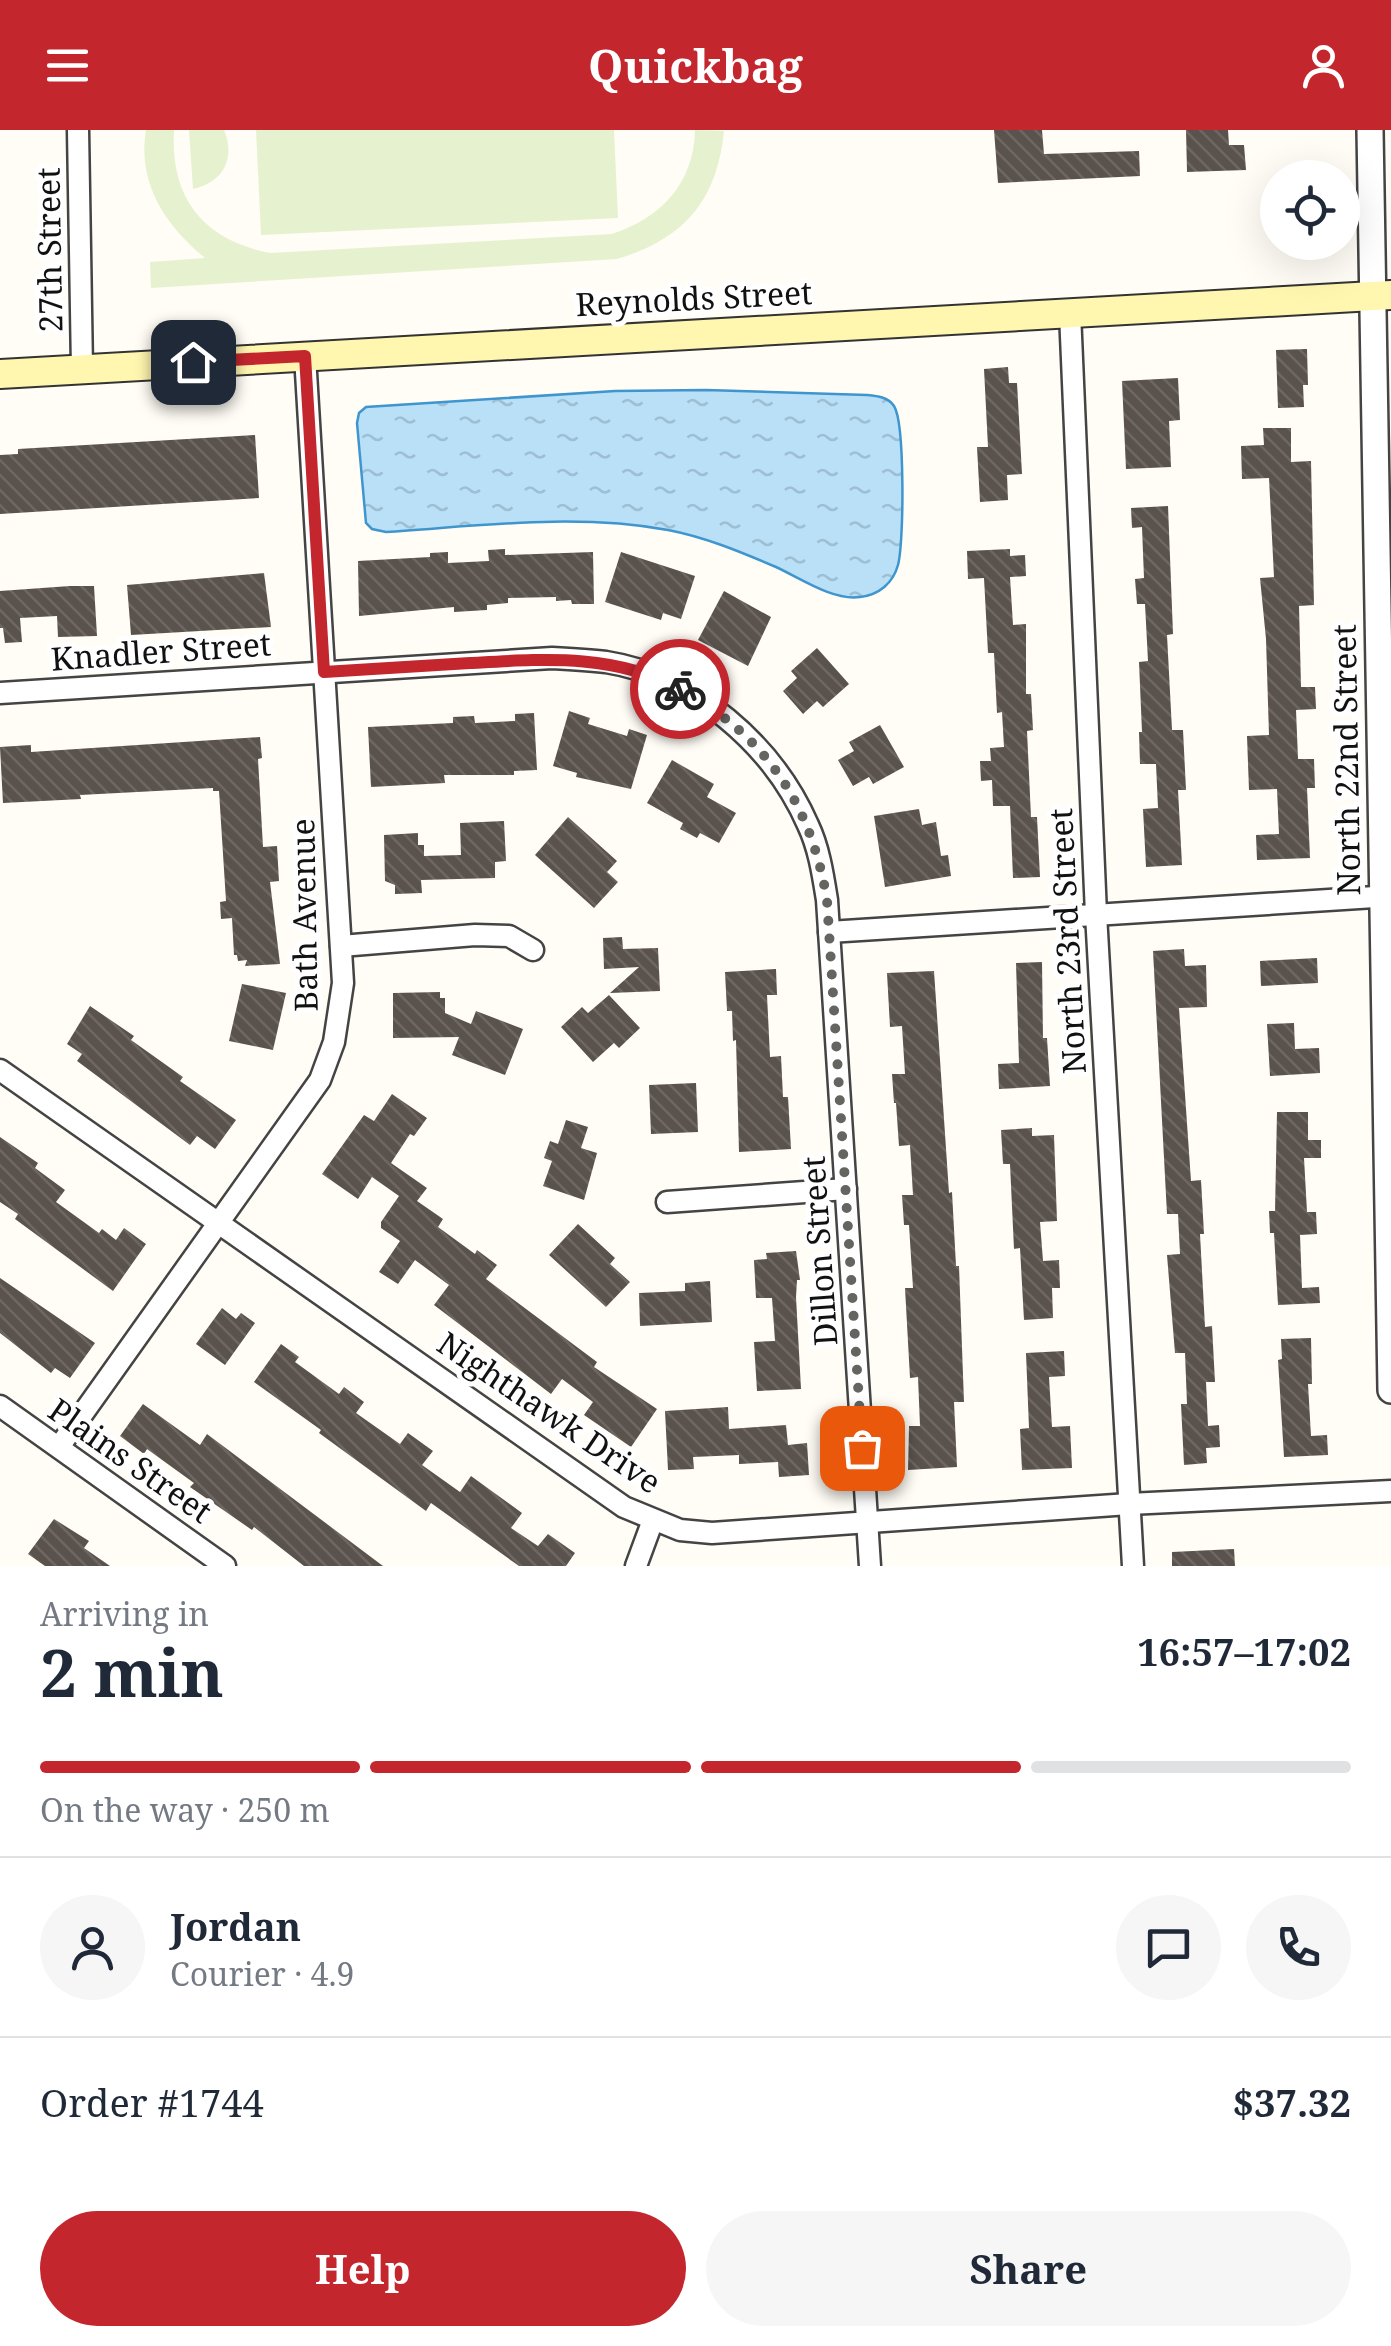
<!DOCTYPE html>
<html lang="en">
<head>
<meta charset="utf-8">
<style>
	body { margin:0; font-family:"Noto Serif",serif; background:#f6f6f7; color:#1f2937; height:100vh; display:flex; flex-direction:column; font-size:38px; white-space:nowrap }
	* { box-sizing:border-box; margin:0 }
	p { font-size:32px; color:#747a83 }
	.icon { flex:none; width:55px; height:55px; fill:none; stroke:currentColor; stroke-width:2; stroke-linecap:round; stroke-linejoin:round }
	.map { position:relative; height:1436px; overflow:hidden }
	.drawer { display:flex; flex-direction:column; background:#fff; flex:1 }
	.drawer>* { flex:none }
	.tools { position:absolute; left:1260px; top:30px; display:grid; gap:20px }
	.tools a { display:grid; place-items:center; width:100px; height:100px; border-radius:50%; background:#fff; box-shadow:0 10px 40px #0002; font-size:50px }
	.pin { position:absolute; display:grid; place-items:center; width:85px; height:85px; color:#fff; margin:-42px; border-radius:20px; box-shadow:0 5px 15px #0006 }
	.courier { position:absolute; display:grid; place-items:center; width:100px; height:100px; margin:-50px; border:8px solid #c4262e; border-radius:50%; background:#fff; color:#222; box-shadow:0 2px 12px #0007 }
	.summary em { font-style:normal; font-weight:700 }
	.summary div { display:flex; flex-direction:column-reverse }
	.summary { display:flex; align-items:center; justify-content:space-between; height:170px; padding:0 40px }
	h1 { font-size:65px; font-weight:700; line-height:75px }
	.bar { display:grid; grid-template-columns:repeat(4,1fr); gap:15px 10px; align-content:center; height:120px; padding:0 40px }
	.bar i { height:12px; border-radius:8px; background:#e0e1e3 }
	.bar .on { background:#c4262e }
	.bar p { grid-column:span 4 }
	.line { display:flex; align-items:center; gap:25px; padding:0 40px; border-top:2px solid #e0e1e3 }
	.line div { flex:1 }
	.round { display:grid; place-items:center; flex:none; width:105px; height:105px; border-radius:52px; background:#f6f6f7 }
	.button { display:flex; gap:20px; margin-top:auto; padding:20px 40px }
	.button a { flex:1; height:115px; border-radius:60px; background:#c4262e; color:#fff; font-size:40px; font-weight:700; line-height:115px; text-align:center }
	.button a+a { background:#f6f6f7; color:#1f2937 }
	header { display:flex; justify-content:space-between; align-items:center; height:130px; padding:0 40px; background:#c4262e; color:#fff; font-size:45px; font-weight:700 }
	.map>svg:first-child { display:block }
</style>
</head>
<body>
<header><svg class="icon" aria-label="menu" viewBox="0 0 24 24"><path d="M4 6h16M4 12h16M4 18h16"/></svg>Quickbag<svg class="icon" aria-label="person" viewBox="0 0 24 24"><circle cx="12" cy="8" r="4"/><path d="M4 21q1-7 8-7t8 7"/></svg></header>
<div class="map">
<svg width="1391" height="1436" viewBox="0 0 1391 1436">
	<defs>
		<pattern id="water-ripples" width="26" height="14" patternUnits="userSpaceOnUse" patternTransform="scale(2.5)"><rect width="26" height="14" fill="#b9e0f7"/><path d="M2 4q2-2 4 0t4 0M15 11q2-2 4 0t4 0" fill="none" stroke="#9ebfd3"/></pattern>
		<pattern id="building-back-hatch" width="6" height="6" patternUnits="userSpaceOnUse" patternTransform="scale(2.5)"><rect width="6" height="6" fill="#5a524d"/><path d="M-1 5l2 2M0 0l6 6M5-1l2 2" fill="none" stroke="#6d6662"/></pattern>
	</defs>
	<rect width="100%" height="100%" fill="#fffdf5"/>
	<!-- pitch -->
	<g fill="#e6f2cf">
		<path d="M146,0H174C170,68 203,110 270,123L612,104C661,88 694,53 695,0L724,1C717,71 684,109 617,129L151,158L150,132L205,128C166,96 137,54 146,0Z"/>
		<path d="M189,0H224C236,29 223,52 193,59Z"/>
		<polygon points="256,0 614,0 618,88 261,105"/>
	</g>
	<!-- water -->
	<path fill="url(#water-ripples)" stroke="#3f96cf" stroke-width="2.5" d="M706,260L867,265C877,266 888,267 894,276C905,293 904,413 898,435C893,453 879,465 860,467C833,471 800,448 776,437C741,422 705,407 668,400C575,383 479,396 386,402L372,399L366,393L357,293L359,283L366,277L615,261Z"/>
	<!-- building -->
	<g fill="url(#building-back-hatch)">
		<polygon points="994,0 1042,0 1044,24 1139,21 1140,46 998,53"/>
		<polygon points="1186,0 1228,0 1229,15 1244,15 1246,40 1187,42"/>
		<polygon points="1307,219 1308,255 1303,255 1304,277 1278,278 1276,220"/>
		<polygon points="1008,237 1009,253 1017,253 1022,344 1007,345 1008,370 980,372 977,317 988,317 984,239"/>
		<polygon points="1178,248 1180,290 1169,291 1171,337 1126,339 1122,251"/>
		<polygon points="1263,298 1291,298 1291,332 1311,331 1314,475 1299,476 1301,557 1315,557 1316,579 1296,580 1298,629 1314,629 1315,658 1307,658 1310,728 1257,730 1256,705 1279,704 1277,659 1249,660 1247,606 1269,605 1266,509 1260,448 1274,447 1269,348 1242,349 1241,316 1264,315"/>
		<polygon points="255,305 259,368 0,384 0,325 18,324 18,319"/>
		<polygon points="1168,376 1173,504 1167,505 1172,600 1183,600 1186,660 1178,660 1182,735 1146,737 1143,679 1158,678 1156,634 1140,634 1139,602 1142,602 1139,532 1148,531 1145,474 1137,474 1135,449 1144,448 1142,397 1132,398 1131,378"/>
		<polygon points="505,419 505,425 593,422 594,474 572,474 571,470 556,471 556,467 508,468 508,473 487,475 487,480 454,482 454,477 359,486 358,431 430,427 430,423 448,422 448,433 489,431 488,420"/>
		<polygon points="1010,419 1010,426 1025,425 1026,446 1010,447 1013,495 1026,494 1026,564 1031,564 1033,600 1027,601 1031,687 1037,687 1040,747 1013,748 1010,676 993,676 992,650 981,651 980,631 991,631 990,618 1004,617 1002,582 997,583 994,523 988,523 984,448 968,449 967,421"/>
		<polygon points="621,422 695,446 681,489 663,483 661,490 605,472"/>
		<polygon points="264,443 271,497 131,505 127,455"/>
		<polygon points="70,456 94,456 97,506 58,507 57,486 20,488 22,512 5,513 3,498 0,498 0,461"/>
		<polygon points="724,461 771,487 748,536 698,510"/>
		<polygon points="817,518 849,554 823,577 817,571 803,584 783,561 797,548 791,541"/>
		<polygon points="569,581 590,588 588,594 627,606 629,599 647,605 631,659 576,647 577,643 553,636"/>
		<polygon points="534,583 537,640 514,641 514,645 444,645 445,653 371,657 368,597 453,593 453,587 474,586 475,593 515,591 515,584"/>
		<polygon points="880,595 904,637 873,654 869,647 853,656 838,630 854,621 849,612"/>
		<polygon points="260,607 262,628 258,629 263,717 277,716 279,751 270,752 280,834 245,836 247,830 238,831 237,825 234,825 232,788 221,789 220,772 226,771 219,661 213,661 213,658 80,665 81,669 3,673 0,617 31,615 31,622"/>
		<polygon points="672,630 714,654 707,667 736,683 719,713 700,703 697,708 680,699 683,693 647,673"/>
		<polygon points="919,679 922,695 936,692 941,726 948,725 951,746 885,757 874,686"/>
		<polygon points="568,687 617,731 607,742 618,752 594,778 535,725"/>
		<polygon points="504,691 506,731 495,732 495,748 421,750 422,763 395,764 395,755 385,751 384,705 418,703 418,715 424,715 424,726 461,725 460,693"/>
		<polygon points="622,807 623,819 658,818 660,861 610,863 639,837 604,839 603,808"/>
		<polygon points="1184,819 1185,836 1206,835 1207,877 1179,878 1191,1051 1201,1050 1204,1104 1200,1104 1205,1197 1212,1196 1215,1252 1206,1252 1208,1296 1219,1295 1220,1317 1206,1318 1207,1333 1184,1335 1181,1274 1187,1274 1185,1223 1175,1223 1167,1125 1180,1124 1178,1084 1167,1084 1153,821"/>
		<polygon points="1317,828 1318,853 1261,856 1260,831"/>
		<polygon points="1042,832 1043,908 1047,908 1050,956 999,959 998,934 1019,933 1016,833"/>
		<polygon points="776,839 777,865 767,865 770,927 781,926 783,967 788,967 791,1019 739,1022 736,910 733,911 732,881 727,881 725,842"/>
		<polygon points="934,841 949,1063 952,1062 956,1136 959,1136 964,1272 954,1272 957,1337 908,1340 909,1296 920,1296 918,1247 910,1248 905,1158 913,1158 909,1095 904,1095 902,1065 913,1065 910,1015 899,1016 896,973 894,973 892,944 905,944 902,896 890,897 887,843"/>
		<polygon points="242,854 286,863 273,920 229,911"/>
		<polygon points="440,862 440,868 445,868 445,883 471,894 476,881 523,899 505,945 452,925 459,907 393,908 393,863"/>
		<polygon points="609,865 640,898 619,918 614,913 593,932 561,897 582,877 588,883"/>
		<polygon points="90,876 134,906 131,910 183,947 180,951 236,990 215,1019 197,1006 190,1015 77,931 82,924 67,914"/>
		<polygon points="1294,893 1295,919 1319,918 1320,943 1270,946 1267,894"/>
		<polygon points="696,953 698,1002 651,1004 649,955"/>
		<polygon points="392,964 427,988 414,1006 410,1004 391,1033 427,1058 417,1071 443,1089 438,1097 475,1124 477,1120 497,1135 486,1149 597,1232 594,1237 657,1279 631,1317 584,1285 593,1272 562,1249 551,1264 434,1175 449,1155 415,1130 398,1154 379,1142 400,1111 381,1098 381,1092 399,1066 372,1047 358,1069 322,1044 364,985 374,991"/>
		<polygon points="1277,982 1308,982 1308,1010 1321,1010 1321,1028 1304,1028 1307,1082 1316,1082 1317,1104 1300,1105 1302,1158 1319,1157 1320,1173 1278,1175 1274,1103 1270,1103 1269,1081 1275,1081"/>
		<polygon points="566,990 588,997 581,1018 597,1023 584,1070 543,1056 552,1031 544,1028 550,1011 558,1014"/>
		<polygon points="1032,998 1032,1006 1054,1005 1057,1091 1040,1092 1043,1131 1059,1130 1060,1158 1052,1158 1053,1188 1024,1190 1020,1118 1014,1119 1010,1034 1003,1034 1001,1000"/>
		<polygon points="0,1007 38,1033 35,1038 65,1060 56,1072 99,1103 102,1099 116,1110 124,1098 146,1114 113,1161 15,1089 18,1084 0,1072"/>
		<polygon points="578,1094 615,1128 610,1134 630,1152 606,1177 549,1125"/>
		<polygon points="796,1121 800,1150 797,1150 796,1167 801,1259 757,1261 754,1212 775,1211 772,1168 756,1168 754,1130 767,1129 766,1123"/>
		<polygon points="0,1148 95,1213 70,1248 55,1238 51,1243 0,1203"/>
		<polygon points="710,1151 712,1192 640,1196 639,1163 685,1161 685,1153"/>
		<polygon points="222,1178 236,1189 241,1183 255,1193 225,1235 196,1214"/>
		<polygon points="1311,1208 1312,1254 1308,1254 1311,1306 1327,1305 1328,1325 1284,1327 1278,1230 1282,1229 1281,1209"/>
		<polygon points="281,1214 299,1227 295,1232 339,1264 344,1257 364,1272 356,1283 400,1314 408,1303 433,1321 422,1335 460,1362 471,1346 522,1383 511,1398 538,1416 548,1404 575,1423 566,1436 519,1436 431,1373 426,1381 319,1303 321,1300 254,1252"/>
		<polygon points="1064,1221 1065,1246 1049,1247 1052,1297 1070,1296 1072,1338 1022,1340 1020,1299 1029,1298 1026,1223"/>
		<polygon points="143,1274 200,1315 207,1304 383,1436 304,1436 254,1397 252,1400 190,1357 194,1353 147,1319 144,1324 120,1306"/>
		<polygon points="728,1277 729,1299 786,1295 788,1315 807,1313 809,1345 779,1347 778,1332 739,1334 739,1325 693,1327 694,1339 668,1340 665,1281"/>
		<polygon points="54,1389 89,1411 84,1418 110,1436 45,1436 28,1424"/>
		<polygon points="1234,1419 1235,1436 1172,1436 1172,1422"/>
	</g>
	<g fill="none" stroke-linecap="round" stroke-linejoin="round">
		<defs>
			<g id="minor">
				<polyline points="78,0 82,239"/>
				<polyline points="1070,183 1096,784 1133,1436"/>
				<path d="M0,563L552,528C570,529 588,530 606,532C694,546 773,615 808,695C819,718 823,745 827,770L870,1436"/>
				<polyline points="829,802 1391,766"/>
				<polyline points="341,816 475,805 509,806 533,820"/>
				<polyline points="0,940 624,1377 680,1400 712,1403 1129,1374 1391,1361"/>
				<polyline points="667,1072 846,1059"/>
				<polyline points="0,1276 225,1436"/>
				<polyline points="59,1317 320,950 334,912 343,853 305,226"/>
				<polyline points="636,1436 653,1390"/>
			</g>
			<polyline id="tertiary" points="1370,0 1391,1260"/>
			<polyline id="secondary" points="0,244 1391,165"/>
		</defs>
		<!-- minor casing -->
		<use href="#minor" stroke="#444" stroke-width="25"/>
		<!-- tertiary casing -->
		<use href="#tertiary" stroke="#444" stroke-width="30"/>
		<!-- secondary casing -->
		<use href="#secondary" stroke="#333" stroke-width="32"/>
		<!-- minor -->
		<use href="#minor" stroke="#fff" stroke-width="20"/>
		<!-- tertiary -->
		<use href="#tertiary" stroke="#fff" stroke-width="25"/>
		<!-- secondary -->
		<use href="#secondary" stroke="#fff6b0" stroke-width="28"/>
	</g>
	<g fill="none" stroke-linecap="round" stroke-linejoin="round">
		<!-- done -->
		<path stroke="#646461" stroke-width="10" stroke-dasharray="0 18" d="M680,559C766,606 811,674 827,770L862,1318"/>
		<!-- route -->
		<path stroke="#c4262e" stroke-width="12" d="M193,232L305,226L324,542C373,539 422,536 470,533C544,529 614,523 680,559"/>
	</g>
	<g text-anchor="middle" stroke-width="10" stroke-linejoin="round" paint-order="stroke">
		<!-- street labels -->
		<g font-size="32" fill="#111" stroke="#fff">
			<text transform="translate(50 120) rotate(-91)" y="11">27th Street</text>
			<text transform="translate(694 169) rotate(-3)" y="11">Reynolds Street</text>
			<text transform="translate(161 522) rotate(-4)" y="11">Knadler Street</text>
			<text transform="translate(1347 630) rotate(-91)" y="11">North 22nd Street</text>
			<text transform="translate(305 785) rotate(-91)" y="11">Bath Avenue</text>
			<text transform="translate(1068 811) rotate(-93)" y="11">North 23rd Street</text>
			<text transform="translate(820 1121) rotate(-94)" y="11">Dillon Street</text>
			<text transform="translate(549 1283) rotate(34)" y="11">Nighthawk Drive</text>
			<text transform="translate(130 1331) rotate(35)" y="11">Plains Street</text>
		</g>
	</g>
</svg>
<div class="tools">
<a><svg class="icon" aria-label="locate" viewBox="0 0 24 24"><circle cx="12" cy="12" r="6"/><path d="M12 2v4M12 18v4M2 12h4M18 12h4"/></svg></a>
</div>
<div class="pin" style="left:862px;top:1318px;background:#ea580c"><svg class="icon" aria-label="bag" viewBox="0 0 24 24"><path d="M5 8h14l-1 12H6zM9 8a3 3 0 0 1 6 0"/></svg></div>
<div class="pin" style="left:193px;top:232px;background:#1f2937"><svg class="icon" aria-label="home" viewBox="0 0 24 24"><path d="M3 11l9-7 9 7M6 9v11h12V9"/></svg></div>
<div class="courier" style="left:680px;top:559px"><svg class="icon" aria-label="bike" viewBox="0 0 24 24"><circle cx="6" cy="16" r="4"/><circle cx="18" cy="16" r="4"/><path d="M6 16l4-8h5l3 8M10 8l3 8H6M13 5h3"/></svg></div>
</div>
<section class="drawer">
<div class="summary"><div><h1>2 min</h1><p>Arriving in</p></div><em>16:57–17:02</em></div>
<div class="bar"><i class="on"></i><i class="on"></i><i class="on"></i><i></i><p>On the way · 250 m</p></div>
<div class="line" style="height:180px"><a class="round"><svg class="icon" aria-label="person" viewBox="0 0 24 24"><circle cx="12" cy="8" r="4"/><path d="M4 21q1-7 8-7t8 7"/></svg></a><div><b>Jordan</b><p>Courier · 4.9</p></div><a class="round"><svg class="icon" aria-label="chat" viewBox="0 0 24 24"><path d="M4 5h16v11H9l-5 4z"/></svg></a><a class="round"><svg class="icon" aria-label="phone" viewBox="0 0 24 24"><path d="M5 4h4l2 5-3 2q2 4 5 5l2-3 5 2v4C11 20 4 13 5 4z"/></svg></a></div>
<div class="line" style="height:130px"><div>Order #1744</div><b>$37.32</b></div>
<div class="button"><a>Help</a><a>Share</a></div>
</section>
</body>
</html>
